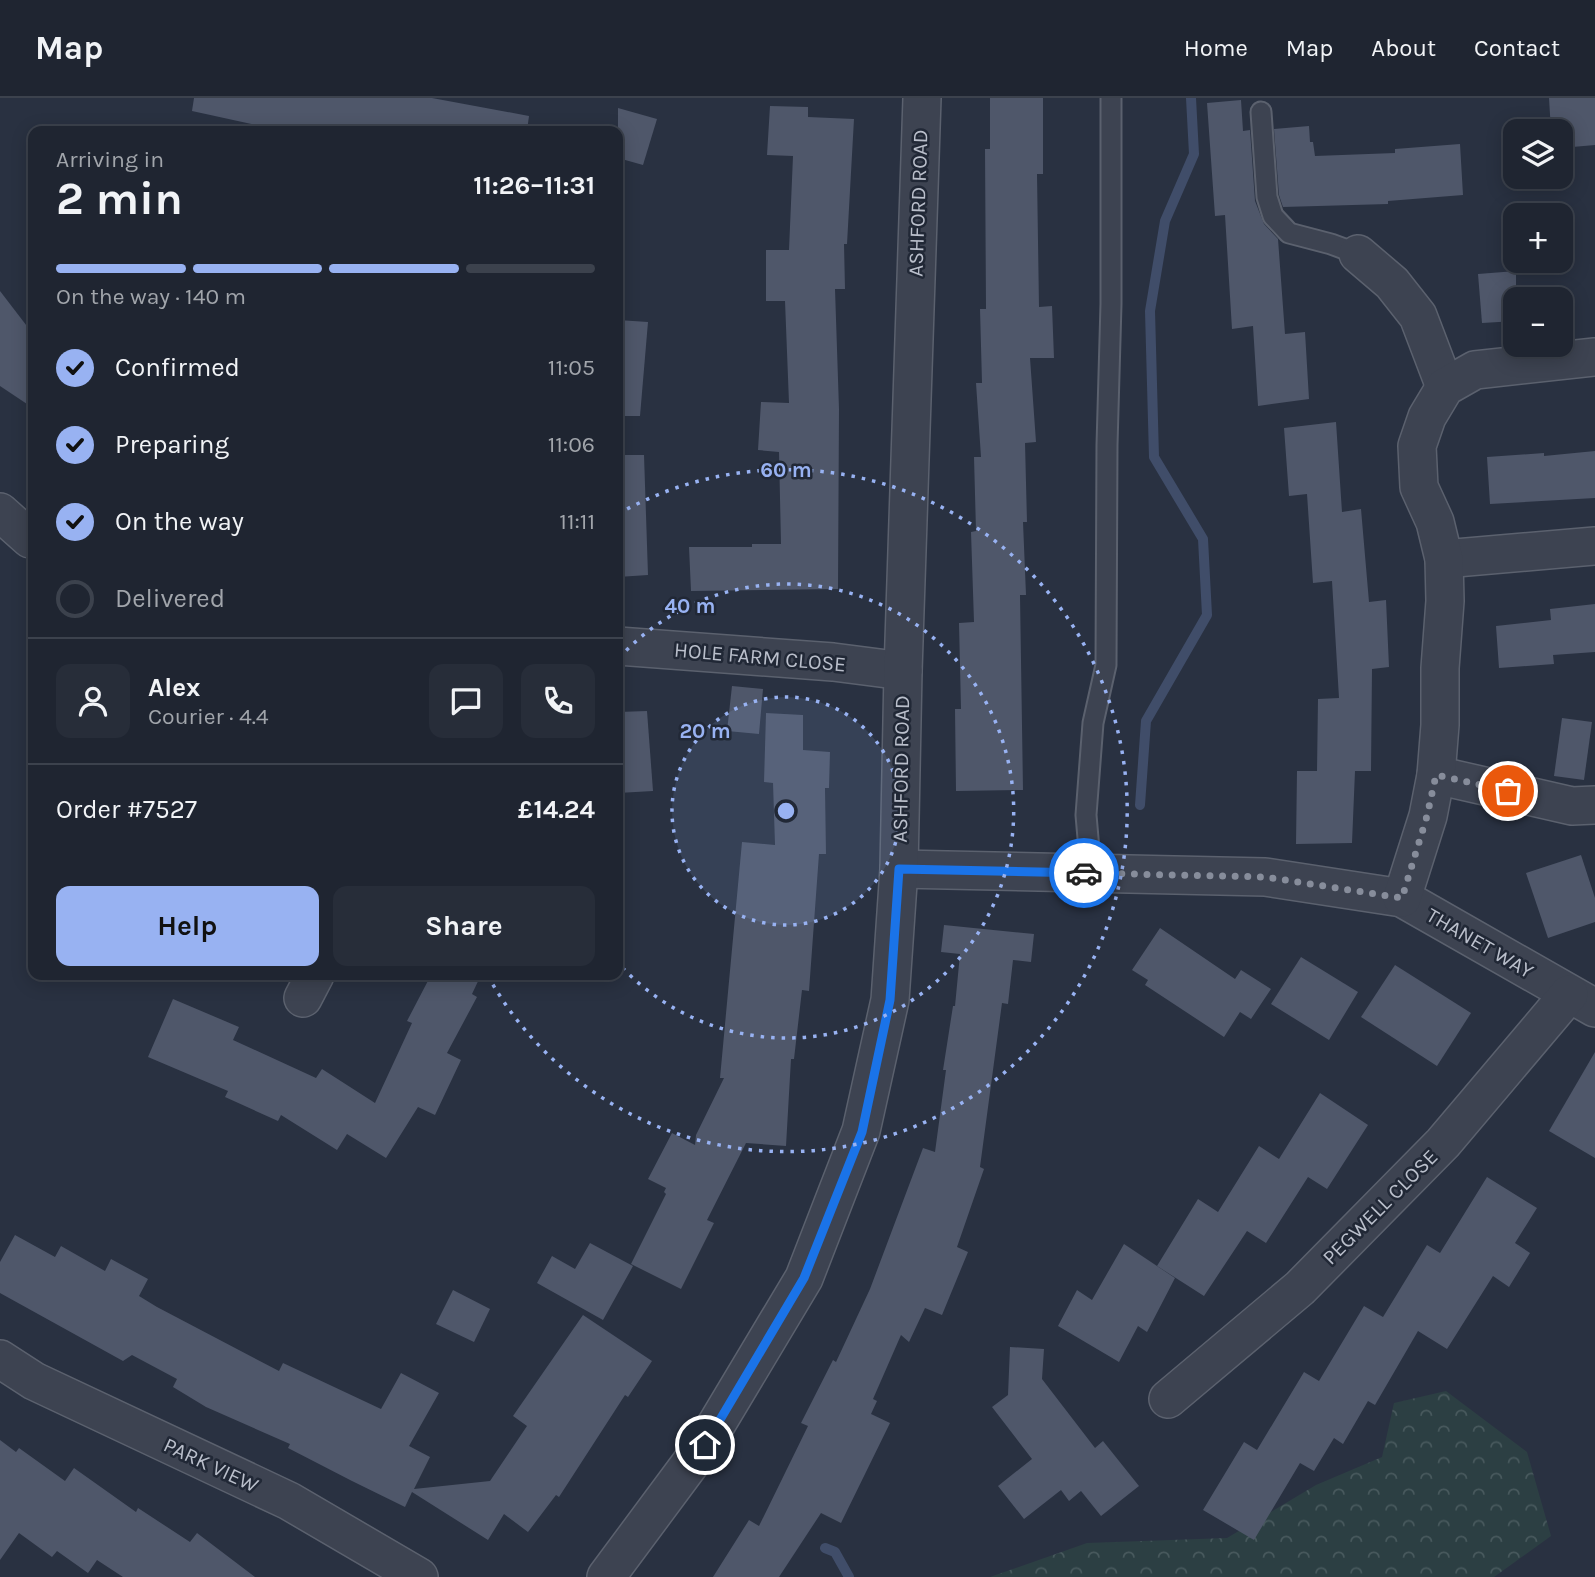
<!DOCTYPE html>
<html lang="en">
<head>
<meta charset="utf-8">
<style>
	body { margin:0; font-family:Karla,sans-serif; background:#272d39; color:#f1f3f6; height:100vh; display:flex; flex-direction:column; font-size:26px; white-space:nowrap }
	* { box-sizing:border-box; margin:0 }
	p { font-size:23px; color:#a1a5ab }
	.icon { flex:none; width:38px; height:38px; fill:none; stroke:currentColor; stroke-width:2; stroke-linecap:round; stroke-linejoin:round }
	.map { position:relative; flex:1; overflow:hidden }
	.side { position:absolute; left:28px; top:28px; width:595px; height:854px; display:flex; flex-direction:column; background:#1f2531; border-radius:14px; box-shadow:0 4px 18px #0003,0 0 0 2px #3c424d }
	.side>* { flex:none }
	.controls { position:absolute; left:1503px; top:21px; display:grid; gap:14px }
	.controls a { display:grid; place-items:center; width:70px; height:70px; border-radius:14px; background:#1f2531; box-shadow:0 4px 18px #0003,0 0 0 2px #3c424d; font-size:35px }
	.pin { position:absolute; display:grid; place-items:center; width:60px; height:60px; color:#fff; margin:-30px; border:4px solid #fff; border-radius:50%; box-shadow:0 2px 7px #0007 }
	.courier { position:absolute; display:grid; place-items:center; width:70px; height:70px; margin:-35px; border:5px solid #1a73e8; border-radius:50%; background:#fff; color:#222; box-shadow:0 2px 9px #0007 }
	.head em { font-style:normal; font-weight:700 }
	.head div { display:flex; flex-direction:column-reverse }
	.head { display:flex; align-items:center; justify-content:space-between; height:119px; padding:0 28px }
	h1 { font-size:46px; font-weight:700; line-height:52px }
	.bar { display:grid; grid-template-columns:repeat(4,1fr); gap:10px 7px; align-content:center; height:84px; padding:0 28px }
	.bar i { height:9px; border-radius:5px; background:#3c424d }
	.bar .selected { background:#98b2f2 }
	.bar p { grid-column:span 4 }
	.line { display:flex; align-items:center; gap:18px; padding:0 28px; border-top:2px solid #3c424d }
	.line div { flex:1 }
	.round { display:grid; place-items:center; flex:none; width:74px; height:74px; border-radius:14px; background:#272d39 }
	ol { padding:0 28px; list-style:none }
	li { display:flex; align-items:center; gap:21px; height:77px }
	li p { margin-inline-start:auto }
	li .icon { padding:7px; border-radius:50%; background:#98b2f2; color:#111; stroke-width:4 }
	li:last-child { color:#a1a5ab }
	li i { width:38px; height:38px; border:4px solid #3c424d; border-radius:50% }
	.button { display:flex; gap:14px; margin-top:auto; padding:14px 28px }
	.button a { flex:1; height:80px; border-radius:14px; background:#98b2f2; color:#111; font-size:28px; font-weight:700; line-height:80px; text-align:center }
	.button a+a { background:#272d39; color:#f1f3f6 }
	header { display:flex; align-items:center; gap:42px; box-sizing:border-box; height:98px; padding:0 35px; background:#1f2531; border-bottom:2px solid #3c424d }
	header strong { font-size:33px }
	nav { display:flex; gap:38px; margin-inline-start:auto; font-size:24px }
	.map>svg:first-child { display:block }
</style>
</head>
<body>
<header>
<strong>Map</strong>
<nav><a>Home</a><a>Map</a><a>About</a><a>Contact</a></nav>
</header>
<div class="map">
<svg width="1595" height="1479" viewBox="0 0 1595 1479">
	<defs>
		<pattern id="forest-crowns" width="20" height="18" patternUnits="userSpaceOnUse" patternTransform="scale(1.75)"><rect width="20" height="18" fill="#2c3f43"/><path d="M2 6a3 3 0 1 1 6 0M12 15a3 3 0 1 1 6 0" fill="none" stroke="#48595d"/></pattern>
	</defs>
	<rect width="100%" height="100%" fill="#293141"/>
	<!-- forest -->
	<polygon fill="url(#forest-crowns)" points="1446,1293 1527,1354 1551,1438 1494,1479 990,1479 1087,1445 1227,1440 1316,1387 1382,1359 1394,1305"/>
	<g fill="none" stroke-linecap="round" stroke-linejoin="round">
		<!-- stream -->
		<g stroke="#404d69" stroke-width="10">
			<polyline points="1140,707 1146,623 1207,517 1203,441 1154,359 1150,213 1165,123 1194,56 1191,0"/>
			<polyline points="825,1450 835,1454 849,1479"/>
		</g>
	</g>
	<!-- building -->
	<g fill="#4f576a">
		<polygon points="194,0 432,0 529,18 527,33 284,33 192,13"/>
		<polygon points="990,0 1043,0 1043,76 1037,76 1039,209 1052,208 1054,260 1030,260 1036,344 1025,345 1027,424 1023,424 1026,497 1020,497 1023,692 956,693 955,611 961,611 959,525 974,524 971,434 976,433 974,359 981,359 976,285 982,285 980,211 986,211 985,51 990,51"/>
		<polygon points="1549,0 1595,0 1595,47 1561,50 1561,33 1551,33"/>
		<polygon points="1241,2 1243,33 1250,32 1255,103 1264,126 1278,141 1285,236 1305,234 1309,301 1258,308 1253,228 1232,231 1225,117 1215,118 1207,5"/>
		<polygon points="770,8 808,9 808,19 854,21 847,146 844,146 845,191 835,191 839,311 838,491 691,493 689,449 752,449 752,446 781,446 779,354 758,352 761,304 789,305 785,203 766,203 766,152 789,152 793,58 767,57"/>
		<polygon points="618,10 657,21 643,67 618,60"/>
		<polygon points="1309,28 1310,44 1313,44 1315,58 1395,55 1395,51 1460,46 1463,97 1388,103 1388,106 1283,109 1279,97 1274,31"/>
		<polygon points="1516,173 1516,223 1482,225 1478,176"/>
		<polygon points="0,193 33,236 33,310 0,288"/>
		<polygon points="618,222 648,224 640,318 618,318"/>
		<polygon points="1336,324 1342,414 1361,411 1369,504 1386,502 1389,569 1372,571 1371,673 1355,673 1352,745 1296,746 1297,673 1317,673 1318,601 1339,600 1332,483 1313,485 1307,396 1289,398 1284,330"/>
		<polygon points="1595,353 1595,400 1490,406 1487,359 1544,355 1544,358"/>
		<polygon points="618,357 644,357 648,477 618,479"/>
		<polygon points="1595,506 1595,554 1553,557 1554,566 1499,570 1496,528 1551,522 1550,511"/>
		<polygon points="732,588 763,591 759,636 727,633"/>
		<polygon points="647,613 653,693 618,695 618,614"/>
		<polygon points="766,615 803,617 803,652 830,654 829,690 825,690 826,756 819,756 809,893 802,892 794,961 791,961 786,1048 746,1045 707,1122 714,1125 681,1191 631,1166 666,1096 664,1094 666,1090 648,1081 672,1035 695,1047 696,1037 724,980 720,980 742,744 775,747 773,685 764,684"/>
		<polygon points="1562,620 1592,624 1584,682 1554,678"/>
		<polygon points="1581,757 1595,800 1595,824 1548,840 1526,775"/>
		<polygon points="944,827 1034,836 1031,864 1013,862 1008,906 1002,905 980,1069 984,1071 957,1149 968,1154 942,1217 925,1210 909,1244 901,1237 873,1301 877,1303 871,1316 890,1325 841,1425 821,1415 779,1479 713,1479 749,1422 759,1428 808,1328 801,1325 833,1262 836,1264 870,1191 923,1050 935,1054 946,972 943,972 953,908 955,908 960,856 941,854"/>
		<polygon points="1160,830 1235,881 1241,872 1271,891 1251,921 1240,914 1224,939 1145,887 1148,882 1132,872"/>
		<polygon points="1301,859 1358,894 1329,942 1271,906"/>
		<polygon points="1395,867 1471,915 1437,968 1361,919"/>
		<polygon points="431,877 481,877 472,896 477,899 447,955 461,962 435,1017 418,1009 386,1060 347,1036 337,1052 281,1017 278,1023 225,999 228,993 148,959 173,901 239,929 233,942 316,980 322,971 375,1005 412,925 407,923"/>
		<polygon points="1595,954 1595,1060 1549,1033"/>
		<polygon points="1320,995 1368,1027 1327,1091 1308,1079 1266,1145 1247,1133 1204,1198 1157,1168 1198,1101 1218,1114 1259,1048 1279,1061"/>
		<polygon points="1487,1079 1537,1110 1515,1145 1530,1155 1509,1189 1493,1178 1447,1251 1418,1233 1375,1307 1368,1303 1343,1346 1334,1340 1314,1373 1300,1365 1254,1442 1203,1412 1244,1344 1257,1352 1304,1274 1319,1283 1364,1208 1383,1219 1427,1147 1440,1155"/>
		<polygon points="15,1137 55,1159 61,1148 105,1173 111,1161 148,1181 139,1198 157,1209 279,1273 283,1265 381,1311 401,1275 439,1295 409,1348 430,1359 414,1391 490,1383 527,1328 513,1318 583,1217 652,1263 628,1299 625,1297 559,1399 556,1397 528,1434 504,1416 488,1442 412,1394 405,1409 352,1383 288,1350 290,1346 206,1309 173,1289 177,1281 132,1257 123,1263 0,1195 0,1164"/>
		<polygon points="590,1145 633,1168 603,1222 537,1185 552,1158 575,1171"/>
		<polygon points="1124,1146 1175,1180 1147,1234 1138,1228 1119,1264 1058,1228 1077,1192 1092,1202"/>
		<polygon points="453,1192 490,1211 474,1244 436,1226"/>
		<polygon points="1010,1249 1044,1251 1042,1281 1095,1350 1103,1343 1139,1388 1101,1418 1081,1393 1069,1403 1061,1392 1024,1421 998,1388 1032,1361 992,1309 1008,1297"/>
		<polygon points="0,1342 16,1354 19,1350 65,1383 74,1370 136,1414 138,1410 190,1444 197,1435 255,1479 123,1479 97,1462 88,1475 57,1453 52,1459 19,1435 0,1462"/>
	</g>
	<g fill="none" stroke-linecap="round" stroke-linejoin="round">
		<defs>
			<g id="lane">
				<polyline points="1261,14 1267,99 1273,118 1289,135 1331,146 1358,156"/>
				<polyline points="1091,775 1086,717 1093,625 1106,567 1107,347 1111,206 1111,0"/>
			</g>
			<g id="street">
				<polyline points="1358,156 1392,185 1418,218 1445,289"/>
				<polyline points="0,414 30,441"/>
				<polyline points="1444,461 1595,448"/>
				<polyline points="618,548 833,564 903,573"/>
				<polyline points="1436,677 1572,708 1595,707"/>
				<polyline points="899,771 1265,779 1402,800 1595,910"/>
				<polyline points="1402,800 1428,718 1436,677 1440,627 1440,570 1445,503 1444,461 1435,424 1419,389 1417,348 1427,319 1445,289 1475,272 1595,259"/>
				<polyline points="303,900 315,877"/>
				<polyline points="0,1261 34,1283 289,1403 419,1479"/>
				<polyline points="1168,1301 1300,1190 1443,1045 1569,896"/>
				<polyline points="606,1479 704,1347 804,1180 861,1033 890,902 899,771 903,573 922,0"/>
			</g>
		</defs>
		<!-- lane casing -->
		<use href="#lane" stroke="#5b616e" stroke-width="23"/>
		<!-- street casing -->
		<use href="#street" stroke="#5b616e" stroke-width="40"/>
		<!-- lane -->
		<use href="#lane" stroke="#3d4351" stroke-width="19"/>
		<!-- street -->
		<use href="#street" stroke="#3d4351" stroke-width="37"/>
	</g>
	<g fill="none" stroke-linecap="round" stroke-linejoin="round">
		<!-- done -->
		<polyline stroke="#878d9b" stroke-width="7" stroke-dasharray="0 12.6" points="1084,775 1265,779 1402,800 1427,718 1436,677 1508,693"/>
		<!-- route -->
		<polyline stroke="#1a73e8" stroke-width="9" points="705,1347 804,1180 862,1034 890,902 899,771 1084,775"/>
	</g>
	<!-- distance rings -->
	<circle cx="786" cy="713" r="114" fill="#98b2f2" fill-opacity=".12"/>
	<g fill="none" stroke="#98b2f2" stroke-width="3.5" stroke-dasharray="3.5 7">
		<circle cx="786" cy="713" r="114"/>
		<path d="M619 560A227 227 0 1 1 619 866"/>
		<path d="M618 416A341 341 0 1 1 488 878"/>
	</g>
	<g text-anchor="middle" stroke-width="5" stroke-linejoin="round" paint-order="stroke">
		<!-- street labels -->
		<g font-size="21" fill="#babfcb" stroke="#212836">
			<text transform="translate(918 105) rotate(-88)" y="7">ASHFORD ROAD</text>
			<text transform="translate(760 559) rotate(5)" y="7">HOLE FARM CLOSE</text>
			<text transform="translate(901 671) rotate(-89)" y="7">ASHFORD ROAD</text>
			<text transform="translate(1480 845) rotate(30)" y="7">THANET WAY</text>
			<text transform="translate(1380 1109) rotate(-45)" y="7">PEGWELL CLOSE</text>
			<text transform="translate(211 1367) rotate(25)" y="7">PARK VIEW</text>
		</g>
	</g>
	<circle cx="786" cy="713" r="10" fill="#98b2f2" stroke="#212836" stroke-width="3.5"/>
	<g font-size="21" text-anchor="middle" font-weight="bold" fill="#98b2f2" stroke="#212836" stroke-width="5" stroke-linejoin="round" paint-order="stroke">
		<text x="786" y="379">60 m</text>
		<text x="690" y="515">40 m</text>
		<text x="705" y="640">20 m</text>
	</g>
</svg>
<div class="controls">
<a><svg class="icon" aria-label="layers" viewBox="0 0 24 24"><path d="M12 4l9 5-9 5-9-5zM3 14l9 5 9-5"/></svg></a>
<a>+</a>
<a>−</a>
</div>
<div class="pin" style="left:1508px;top:693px;background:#ea580c"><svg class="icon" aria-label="bag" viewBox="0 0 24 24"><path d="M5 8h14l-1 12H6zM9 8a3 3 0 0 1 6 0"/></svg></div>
<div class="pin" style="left:705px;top:1347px;background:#1f2937"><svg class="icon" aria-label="home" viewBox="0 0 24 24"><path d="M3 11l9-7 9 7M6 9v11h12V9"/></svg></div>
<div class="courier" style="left:1084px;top:775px"><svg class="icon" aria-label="car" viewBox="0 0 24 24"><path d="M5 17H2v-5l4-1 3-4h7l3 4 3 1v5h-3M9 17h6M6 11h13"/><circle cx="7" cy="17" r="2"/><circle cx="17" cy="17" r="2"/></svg></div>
<section class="side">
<div class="head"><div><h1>2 min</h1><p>Arriving in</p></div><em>11:26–11:31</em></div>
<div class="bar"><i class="selected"></i><i class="selected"></i><i class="selected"></i><i></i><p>On the way · 140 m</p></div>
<ol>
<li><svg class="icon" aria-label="check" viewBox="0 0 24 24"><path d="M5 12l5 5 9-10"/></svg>Confirmed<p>11:05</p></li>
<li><svg class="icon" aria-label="check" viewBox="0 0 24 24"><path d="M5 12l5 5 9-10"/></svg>Preparing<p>11:06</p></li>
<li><svg class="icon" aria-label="check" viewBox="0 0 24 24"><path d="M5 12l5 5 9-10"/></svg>On the way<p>11:11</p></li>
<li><i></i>Delivered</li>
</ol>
<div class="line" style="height:126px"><a class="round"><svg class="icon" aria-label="person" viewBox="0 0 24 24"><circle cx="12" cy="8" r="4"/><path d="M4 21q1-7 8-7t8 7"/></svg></a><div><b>Alex</b><p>Courier · 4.4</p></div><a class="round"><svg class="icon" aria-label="chat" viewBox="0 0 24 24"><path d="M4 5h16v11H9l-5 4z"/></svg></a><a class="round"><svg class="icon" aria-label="phone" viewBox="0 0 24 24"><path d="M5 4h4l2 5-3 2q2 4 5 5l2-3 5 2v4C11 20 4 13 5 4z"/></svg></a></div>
<div class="line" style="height:91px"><div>Order #7527</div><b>£14.24</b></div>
<div class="button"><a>Help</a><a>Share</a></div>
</section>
</div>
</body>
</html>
